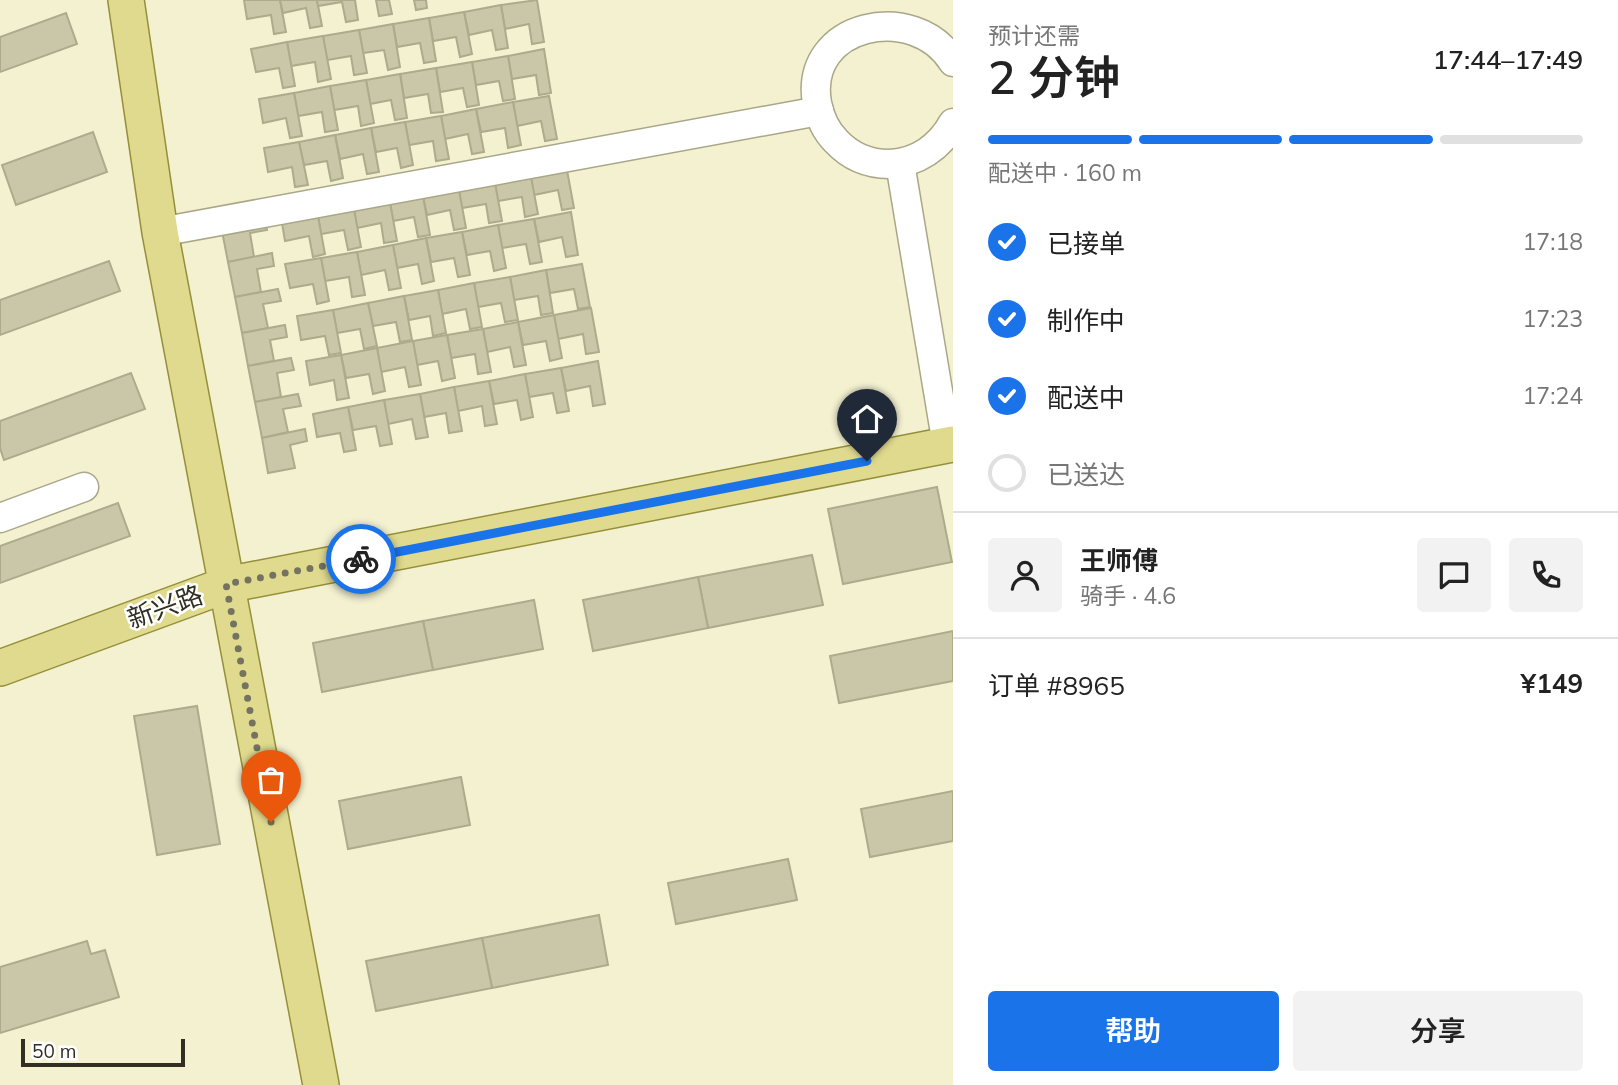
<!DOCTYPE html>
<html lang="zh">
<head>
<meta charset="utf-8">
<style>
	body { margin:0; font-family:Mulish,"Noto Sans SC",sans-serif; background:#f2f2f2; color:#222; height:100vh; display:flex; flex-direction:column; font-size:26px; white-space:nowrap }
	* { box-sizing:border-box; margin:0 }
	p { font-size:23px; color:#767676 }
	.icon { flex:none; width:38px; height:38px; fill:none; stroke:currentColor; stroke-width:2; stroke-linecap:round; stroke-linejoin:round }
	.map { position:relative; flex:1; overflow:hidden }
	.panel { display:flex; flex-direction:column; background:#fff; width:665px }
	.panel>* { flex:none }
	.scale { position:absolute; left:21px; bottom:18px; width:164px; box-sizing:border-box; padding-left:7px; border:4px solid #302f22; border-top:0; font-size:19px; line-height:24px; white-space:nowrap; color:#302f22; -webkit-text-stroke:5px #fff; paint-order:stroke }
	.pin { position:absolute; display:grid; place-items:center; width:60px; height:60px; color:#fff; margin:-72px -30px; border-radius:50% 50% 50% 0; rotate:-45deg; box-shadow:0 0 7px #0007 }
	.pin .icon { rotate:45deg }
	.courier { position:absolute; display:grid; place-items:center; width:70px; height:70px; margin:-35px; border:5px solid #1a73e8; border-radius:50%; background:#fff; color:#222; box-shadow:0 2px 9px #0007 }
	.head em { font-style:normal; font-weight:600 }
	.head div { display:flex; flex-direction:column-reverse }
	.head { display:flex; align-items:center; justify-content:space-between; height:119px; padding:0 35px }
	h1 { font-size:46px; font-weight:600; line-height:52px }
	.bar { display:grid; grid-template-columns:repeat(4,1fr); gap:10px 7px; align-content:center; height:84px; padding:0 35px }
	.bar i { height:9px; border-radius:5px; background:#e0e0e0 }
	.bar .selected { background:#1a73e8 }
	.bar p { grid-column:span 4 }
	.line { display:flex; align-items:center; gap:18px; padding:0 35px; border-top:2px solid #e0e0e0 }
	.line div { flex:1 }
	.round { display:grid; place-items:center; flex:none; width:74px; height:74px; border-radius:7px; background:#f2f2f2 }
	ol { padding:0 35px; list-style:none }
	li { display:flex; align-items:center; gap:21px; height:77px }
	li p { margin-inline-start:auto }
	li .icon { padding:7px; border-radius:50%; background:#1a73e8; color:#fff; stroke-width:4 }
	li:last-child { color:#767676 }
	li i { width:38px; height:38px; border:4px solid #e0e0e0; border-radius:50% }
	.cta { display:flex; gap:14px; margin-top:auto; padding:14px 35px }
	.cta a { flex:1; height:80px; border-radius:7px; background:#1a73e8; color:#fff; font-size:28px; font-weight:600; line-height:80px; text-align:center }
	.cta a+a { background:#f2f2f2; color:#222 }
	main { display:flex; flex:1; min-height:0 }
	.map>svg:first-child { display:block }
</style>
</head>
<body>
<main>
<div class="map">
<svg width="953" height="1085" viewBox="0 0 953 1085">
	<rect width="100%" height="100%" fill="#f3f1d0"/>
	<!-- building -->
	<g fill="#c9c7a7" stroke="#acab8b" stroke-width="2">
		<polygon points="244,0 280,0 286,32 274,34 271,15 247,19"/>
		<polygon points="280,0 317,0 322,26 310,28 306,8 283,13"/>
		<polygon points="317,0 355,0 358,20 346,22 342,2 318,6"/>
		<polygon points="376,0 389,0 392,14 379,16"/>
		<polygon points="414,0 426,0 427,8 416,10"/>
		<polygon points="537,0 544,42 532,44 529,24 505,29 501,5"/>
		<polygon points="501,5 508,48 496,50 492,30 469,35 464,12"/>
		<polygon points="464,12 472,54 460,57 456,37 433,41 429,18"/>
		<polygon points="66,13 77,44 0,72 0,37"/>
		<polygon points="429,18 436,61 424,63 420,43 397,47 393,24"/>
		<polygon points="393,24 400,67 388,70 384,50 363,53 359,30"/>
		<polygon points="359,30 367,73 354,75 351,56 327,60 323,36"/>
		<polygon points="323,36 331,79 318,82 315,62 291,66 287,42"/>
		<polygon points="287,42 295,86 283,88 279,68 256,72 251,49"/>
		<polygon points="544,49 551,93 539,95 536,75 512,79 508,56"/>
		<polygon points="508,56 515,99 503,101 499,81 476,85 472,62"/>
		<polygon points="472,62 479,105 467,107 463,88 440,92 436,68"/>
		<polygon points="436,68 443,112 431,113 428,94 404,98 400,74"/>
		<polygon points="400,74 407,118 395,120 391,100 370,104 366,80"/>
		<polygon points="366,80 374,123 361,126 358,106 334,110 330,86"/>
		<polygon points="330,86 338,130 325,132 322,112 298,116 294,93"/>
		<polygon points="294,93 302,136 290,138 286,118 263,123 259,99"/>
		<polygon points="549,96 557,139 545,141 541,121 517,126 513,102"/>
		<polygon points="513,102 521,145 508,148 505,128 481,132 476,109"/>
		<polygon points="476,109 484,152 472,154 468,134 445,139 441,116"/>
		<polygon points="441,116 449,159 436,161 433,141 409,145 405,122"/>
		<polygon points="405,122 413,165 401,168 397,148 376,152 371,128"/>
		<polygon points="371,128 379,172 367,174 363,154 340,159 335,135"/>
		<polygon points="93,132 107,172 16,205 2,165"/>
		<polygon points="335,135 343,178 331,181 327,161 304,165 299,142"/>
		<polygon points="299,142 308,185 295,187 292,167 268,172 264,148"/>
		<polygon points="566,165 574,208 562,210 558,190 534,195 530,172"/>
		<polygon points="530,172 538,214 525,217 522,197 498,201 494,178"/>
		<polygon points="494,178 502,221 489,223 486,204 462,208 458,185"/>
		<polygon points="458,185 466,228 454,230 450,210 427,215 422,191"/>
		<polygon points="422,191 430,235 418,237 414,217 393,221 389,197"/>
		<polygon points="389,197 397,241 384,243 381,223 357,228 353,204"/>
		<polygon points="353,204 361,247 348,250 344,230 321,234 317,211"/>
		<polygon points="317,211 325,254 313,257 309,236 285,241 281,217"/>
		<polygon points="571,212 578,255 566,257 562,237 539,242 534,219"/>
		<polygon points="265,217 267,230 250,233 254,257 228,262 221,226"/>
		<polygon points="534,219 542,262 530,264 526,244 502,248 498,225"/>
		<polygon points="498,225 506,268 494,271 490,251 467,255 462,232"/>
		<polygon points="462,232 470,275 458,277 454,258 431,262 426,238"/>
		<polygon points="426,238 434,281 422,284 418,264 397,268 393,245"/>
		<polygon points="393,245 401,288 389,290 385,270 361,275 357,252"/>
		<polygon points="357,252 365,295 352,297 349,277 325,281 321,258"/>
		<polygon points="272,253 274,266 257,269 261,292 235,297 228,262"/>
		<polygon points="321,258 329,301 317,304 313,284 290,288 285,264"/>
		<polygon points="109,261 120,291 0,335 0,300"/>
		<polygon points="582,264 590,307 578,309 574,289 550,293 546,270"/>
		<polygon points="546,270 553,313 541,315 538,296 514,300 510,277"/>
		<polygon points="510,277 518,320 505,322 501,303 478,307 474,283"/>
		<polygon points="474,283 482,327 470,329 466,309 442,314 438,290"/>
		<polygon points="278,289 281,301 263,304 268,328 242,333 235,297"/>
		<polygon points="438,290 446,333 433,336 430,316 409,320 404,296"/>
		<polygon points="404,296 412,340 400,342 396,322 373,326 368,303"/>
		<polygon points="368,303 377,346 364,349 360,329 337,333 333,310"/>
		<polygon points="591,308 599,352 586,354 583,334 558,339 554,315"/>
		<polygon points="333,310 341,353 329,355 325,336 301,340 297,316"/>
		<polygon points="554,315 562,358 550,361 546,341 523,345 518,322"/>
		<polygon points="518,322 526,365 514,367 510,347 487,352 483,329"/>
		<polygon points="285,325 287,337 270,340 274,361 248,366 242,333"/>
		<polygon points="483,329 491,372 478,374 475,354 451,358 447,335"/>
		<polygon points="447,335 455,378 442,381 438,361 417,365 413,341"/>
		<polygon points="413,341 421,385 409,387 405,367 381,372 377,348"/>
		<polygon points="377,348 385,391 373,394 369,374 346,378 341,355"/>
		<polygon points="341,355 349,398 337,400 334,380 310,385 306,361"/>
		<polygon points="291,358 294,370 277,373 281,397 255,402 248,366"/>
		<polygon points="598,361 605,404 593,406 590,386 566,391 561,368"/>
		<polygon points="561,368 569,411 557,413 553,393 529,397 525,374"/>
		<polygon points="131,373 145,409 4,460 0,448 0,421"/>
		<polygon points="525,374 533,417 521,420 517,400 494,404 489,381"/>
		<polygon points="489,381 497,424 485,426 482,406 458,411 454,387"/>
		<polygon points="454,387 462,431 449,433 446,413 424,417 420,394"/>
		<polygon points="298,394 301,406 283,409 288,432 262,438 255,402"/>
		<polygon points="420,394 428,437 416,439 412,419 388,424 384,400"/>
		<polygon points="384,400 392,444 380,446 376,426 353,430 348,407"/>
		<polygon points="348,407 356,450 344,452 340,433 317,437 313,414"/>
		<polygon points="305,429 307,441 290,445 295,468 268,473 262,438"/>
		<polygon points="937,487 952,562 843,584 828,509"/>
		<polygon points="118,503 130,536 0,583 0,546"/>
		<polygon points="812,555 823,605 708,628 698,577"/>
		<polygon points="698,577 708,628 593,651 583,600"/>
		<polygon points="534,600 543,649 433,670 423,621"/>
		<polygon points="423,621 433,670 322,692 313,643"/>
		<polygon points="953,631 953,681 839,703 830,656"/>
		<polygon points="197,706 220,844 157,855 134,716"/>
		<polygon points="461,777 470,825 348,849 339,801"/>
		<polygon points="953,791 953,841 870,857 861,809"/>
		<polygon points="788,859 797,900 676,924 668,883"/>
		<polygon points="599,915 608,965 492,988 482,938"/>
		<polygon points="482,938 492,988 376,1011 366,961"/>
		<polygon points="87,941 91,954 105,950 119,997 0,1033 0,967"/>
	</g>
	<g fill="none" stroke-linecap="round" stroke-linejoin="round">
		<defs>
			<g id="minor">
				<path d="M953,62C915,0 803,23 817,103C820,118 826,131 836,141C850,156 868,164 889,164C917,163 940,147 953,123"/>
				<polyline points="900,163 947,445"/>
				<polyline points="160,232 819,111"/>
				<polyline points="0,518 84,487"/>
			</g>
			<g id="major">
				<polyline points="126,0 160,232 321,1085"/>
				<polyline points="0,668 226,585 953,444"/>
			</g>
		</defs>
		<!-- minor casing -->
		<use href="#minor" stroke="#a9a788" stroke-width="31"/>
		<!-- major casing -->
		<use href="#major" stroke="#958f39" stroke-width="38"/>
		<!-- minor -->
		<use href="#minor" stroke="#fff" stroke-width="28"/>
		<!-- major -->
		<use href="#major" stroke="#e0da8f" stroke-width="35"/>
	</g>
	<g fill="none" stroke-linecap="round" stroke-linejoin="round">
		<!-- done -->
		<polyline stroke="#74735f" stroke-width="7" stroke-dasharray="0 12.6" points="271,822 226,584 361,559"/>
		<!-- route -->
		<polyline stroke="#1a73e8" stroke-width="9" points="361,559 867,461"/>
	</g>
	<g text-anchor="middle" stroke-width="5" stroke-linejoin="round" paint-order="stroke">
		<!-- street labels -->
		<g font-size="26" fill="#302f22" stroke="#fff">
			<text transform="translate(165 607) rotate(-20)" y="9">新兴路</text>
		</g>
	</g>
</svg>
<div class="scale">50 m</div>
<div class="pin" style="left:271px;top:822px;background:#ea580c"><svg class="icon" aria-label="bag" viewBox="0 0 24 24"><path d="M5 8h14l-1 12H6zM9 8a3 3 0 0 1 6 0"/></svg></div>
<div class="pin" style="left:867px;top:461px;background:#1f2937"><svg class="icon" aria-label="home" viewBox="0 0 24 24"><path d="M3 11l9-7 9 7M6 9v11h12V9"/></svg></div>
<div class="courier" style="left:361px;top:559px"><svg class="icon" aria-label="bike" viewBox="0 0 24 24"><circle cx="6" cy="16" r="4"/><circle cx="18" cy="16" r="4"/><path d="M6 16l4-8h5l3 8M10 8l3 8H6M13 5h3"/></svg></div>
</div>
<section class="panel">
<div class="head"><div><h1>2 分钟</h1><p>预计还需</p></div><em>17:44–17:49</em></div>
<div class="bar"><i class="selected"></i><i class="selected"></i><i class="selected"></i><i></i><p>配送中 · 160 m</p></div>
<ol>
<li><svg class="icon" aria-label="check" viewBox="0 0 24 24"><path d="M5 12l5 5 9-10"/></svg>已接单<p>17:18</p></li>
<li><svg class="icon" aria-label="check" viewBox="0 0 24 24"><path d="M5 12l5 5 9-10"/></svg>制作中<p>17:23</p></li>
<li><svg class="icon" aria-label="check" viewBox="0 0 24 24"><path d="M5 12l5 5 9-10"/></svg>配送中<p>17:24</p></li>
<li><i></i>已送达</li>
</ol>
<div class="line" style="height:126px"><a class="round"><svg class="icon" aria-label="person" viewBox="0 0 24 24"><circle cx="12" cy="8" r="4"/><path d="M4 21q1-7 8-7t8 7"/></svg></a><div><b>王师傅</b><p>骑手 · 4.6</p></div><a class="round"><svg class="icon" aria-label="chat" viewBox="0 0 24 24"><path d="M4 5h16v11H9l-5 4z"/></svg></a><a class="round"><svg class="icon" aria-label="phone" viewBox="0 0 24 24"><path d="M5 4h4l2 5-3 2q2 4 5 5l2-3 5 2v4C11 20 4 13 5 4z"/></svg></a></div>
<div class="line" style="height:91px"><div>订单 #8965</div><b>¥149</b></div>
<div class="cta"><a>帮助</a><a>分享</a></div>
</section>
</main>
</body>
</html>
